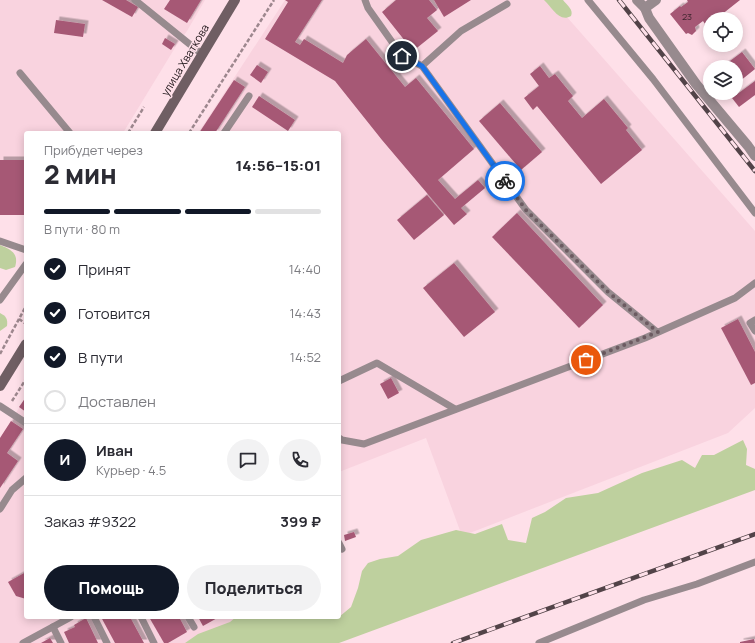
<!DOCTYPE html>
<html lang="ru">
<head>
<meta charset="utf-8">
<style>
	body { margin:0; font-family:Manrope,sans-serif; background:#f2f2f3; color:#2b2b33; height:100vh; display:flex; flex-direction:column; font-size:15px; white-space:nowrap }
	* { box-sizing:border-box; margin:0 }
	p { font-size:13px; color:#7c7c81 }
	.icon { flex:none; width:22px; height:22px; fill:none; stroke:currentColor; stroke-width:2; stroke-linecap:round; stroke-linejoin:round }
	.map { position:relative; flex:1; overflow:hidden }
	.drawer { position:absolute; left:24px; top:131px; width:317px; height:488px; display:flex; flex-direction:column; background:#fff; border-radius:4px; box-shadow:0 2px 10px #0003 }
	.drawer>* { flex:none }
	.tools { position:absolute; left:703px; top:12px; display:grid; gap:8px }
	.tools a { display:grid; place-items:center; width:40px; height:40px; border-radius:50%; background:#fff; box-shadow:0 2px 10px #0003; font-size:20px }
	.pin { position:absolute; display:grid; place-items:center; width:34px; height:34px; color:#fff; margin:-17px; border:2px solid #fff; border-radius:50%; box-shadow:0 1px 4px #0007 }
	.courier { position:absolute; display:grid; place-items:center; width:40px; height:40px; margin:-20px; border:3px solid #1a73e8; border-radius:50%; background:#fff; color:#222; box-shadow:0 1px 5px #0007 }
	.head em { font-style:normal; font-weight:800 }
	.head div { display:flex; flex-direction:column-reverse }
	.head { display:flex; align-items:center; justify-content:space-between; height:68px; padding:0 20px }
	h1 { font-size:26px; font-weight:800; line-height:30px }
	.bar { display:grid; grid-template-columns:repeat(4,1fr); gap:6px 4px; align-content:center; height:48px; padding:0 20px }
	.bar i { height:5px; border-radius:3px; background:#e1e1e2 }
	.bar .selected { background:#111827 }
	.bar p { grid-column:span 4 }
	.line { display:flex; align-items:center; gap:10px; padding:0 20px; border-top:1px solid #e1e1e2 }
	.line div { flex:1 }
	.round { display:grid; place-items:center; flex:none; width:42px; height:42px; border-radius:21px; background:#f2f2f3 }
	ol { padding:0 20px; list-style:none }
	li { display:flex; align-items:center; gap:12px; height:44px }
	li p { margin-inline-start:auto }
	li .icon { padding:4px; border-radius:50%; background:#111827; color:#fff; stroke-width:4 }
	li:last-child { color:#7c7c81 }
	li i { width:22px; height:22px; border:2px solid #e1e1e2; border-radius:50% }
	.primary-button { display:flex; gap:8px; margin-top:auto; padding:8px 20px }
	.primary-button a { flex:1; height:46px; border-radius:24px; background:#111827; color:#fff; font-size:16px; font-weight:800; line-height:46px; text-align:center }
	.primary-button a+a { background:#f2f2f3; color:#2b2b33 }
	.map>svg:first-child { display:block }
</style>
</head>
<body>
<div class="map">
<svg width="755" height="643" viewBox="0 0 755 643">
	<defs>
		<filter id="shadow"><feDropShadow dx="3.5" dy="-3.5" stdDeviation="0" flood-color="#0004"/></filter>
	</defs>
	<rect width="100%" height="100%" fill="#fee0e9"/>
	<!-- built -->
	<g fill="#f9d3df">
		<polygon points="0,0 205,0 187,31 176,46 123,133 26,133 26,215 0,214"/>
		<polygon points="285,0 552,0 755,231 755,408 728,433 462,536 426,438 339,472 339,133 198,133"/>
		<polygon points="26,397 26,617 255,617 211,643 0,643 0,438"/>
	</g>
	<!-- green -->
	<g fill="#bed09e">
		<path d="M544,0H563C567,5 574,10 571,16C559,23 552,7 544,0Z"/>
		<path d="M0,245C12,250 19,254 15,267L6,270L0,268Z"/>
		<path d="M0,313C6,316 8,319 7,326L0,331Z"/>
		<polygon points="743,440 747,449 746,465 755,469 755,490 339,643 185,643 198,634 230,622 236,617 339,617 351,607 358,588 362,571 368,563 380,559 398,556 421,540 456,530 475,534 502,524 508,540 526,543 532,518 545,512 566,498 598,493 642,473 682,460 695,468 702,455 714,455"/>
	</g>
	<!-- building -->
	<g fill="#a65875" filter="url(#shadow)">
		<polygon points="102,0 126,0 138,7 132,17"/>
		<polygon points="170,0 201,0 187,23 164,9"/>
		<polygon points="285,0 322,0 295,42 300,45 304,39 343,63 347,55 366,39 405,87 416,78 474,149 438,180 455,199 478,180 485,188 461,208 467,214 454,225 382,140 335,81 265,39 288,2"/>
		<polygon points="396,0 429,0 437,10 427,18 438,31 413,51 382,12"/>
		<polygon points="434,0 471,0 444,17"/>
		<polygon points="687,0 740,0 716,19 710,19 710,32 704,25 705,24 703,21 695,27 696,31 692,35 688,33 686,34 670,14 680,6 681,7 688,2"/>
		<polygon points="56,20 85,24 83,37 54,33"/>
		<polygon points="165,38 175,44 171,50 162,44"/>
		<polygon points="742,52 755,69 740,81 738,78 736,80 736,67 722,67"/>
		<polygon points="257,65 268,72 261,83 250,75"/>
		<polygon points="540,66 549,78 555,74 573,96 568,101 582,118 604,99 628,128 626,130 642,150 601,184 537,106 533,110 524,98 539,86 530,74"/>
		<polygon points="234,80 245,87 215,133 199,133"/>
		<polygon points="755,81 755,95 739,107 732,98"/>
		<polygon points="259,96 295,120 288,131 252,107"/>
		<polygon points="500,103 542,152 521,170 479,121"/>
		<rect x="0" y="160" width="26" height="55"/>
		<polygon points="427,195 444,215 414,240 397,220"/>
		<polygon points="517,213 603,305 579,328 492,237"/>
		<polygon points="454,263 495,312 464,337 423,288"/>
		<polygon points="738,319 755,352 755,383 751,385 721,328"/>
		<polygon points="391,378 399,393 388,399 380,384"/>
		<polygon points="26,397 26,412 19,407"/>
		<polygon points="11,421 23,429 7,453 18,461 0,488 0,438"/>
		<polygon points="354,532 356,537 345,541 344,535"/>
		<polygon points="26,572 26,599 16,596 8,582"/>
		<polygon points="101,617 130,617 144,643 115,643"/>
		<polygon points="149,617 179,617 187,632 168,643 164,643"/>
		<polygon points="198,617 219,617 203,626"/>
		<polygon points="86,618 98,643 69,643 64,632 75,627 74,625"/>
		<polygon points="50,638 53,643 41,643"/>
		<polygon points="754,639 755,643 740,643 740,642"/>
	</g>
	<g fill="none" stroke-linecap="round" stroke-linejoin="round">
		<!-- path -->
		<g stroke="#9d878e" stroke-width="2.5" stroke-dasharray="4 2" stroke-linecap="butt">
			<polyline points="128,133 144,107"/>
			<polyline points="189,133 274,0"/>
			<polyline points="19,319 26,324"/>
			<polyline points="0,354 26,306"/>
			<polyline points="12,401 26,379"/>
		</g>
		<!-- service -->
		<g stroke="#978a8e" stroke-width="7">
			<polyline points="135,0 203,55"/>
			<polyline points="365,0 368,8 402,56 422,66 526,210 608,292 657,332"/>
			<polyline points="588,0 653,79 755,213"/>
			<polyline points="422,66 461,31 507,4"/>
			<polyline points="20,73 70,133"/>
			<polyline points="224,133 249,96"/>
			<polyline points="0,241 26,250"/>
			<polyline points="0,300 26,264"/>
			<polyline points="755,320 750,323 755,331"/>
			<polyline points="339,381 377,363 455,409"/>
			<polyline points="0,406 26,423"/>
			<polyline points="339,438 342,440 364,444 645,338 735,298 755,283"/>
			<polyline points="0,509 12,490 26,478"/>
			<polyline points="339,543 342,549"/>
			<polyline points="94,617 107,643"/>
			<polyline points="141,617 154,643"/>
			<polyline points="188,617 194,627"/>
			<polyline points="53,627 61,643"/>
			<polyline points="23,643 71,617"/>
			<polyline points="539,643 644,600 697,584 755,562"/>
		</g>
		<!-- minor -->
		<g stroke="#978a8e" stroke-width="10">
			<polyline points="637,0 645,8 649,18 696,84 748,146 755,156"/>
			<polyline points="645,8 656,0"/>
		</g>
		<!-- secondary -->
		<g stroke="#6f5e63" stroke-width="10">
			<polyline points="155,133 235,0"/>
			<polyline points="0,386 26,344"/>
		</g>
		<defs>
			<g id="rail">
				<polyline points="619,0 755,171"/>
				<polyline points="453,643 755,534"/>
			</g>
		</defs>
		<!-- rail casing -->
		<use href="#rail" stroke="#524348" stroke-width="4.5"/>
		<!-- rail -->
		<use href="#rail" stroke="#fee0e9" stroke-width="3" stroke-dasharray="9" stroke-linecap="butt"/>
	</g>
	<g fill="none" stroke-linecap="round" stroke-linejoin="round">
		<!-- done -->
		<polyline stroke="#6c5b61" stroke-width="4" stroke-dasharray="0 7.2" points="505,181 526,210 608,292 658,332 586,360"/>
		<!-- route -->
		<polyline stroke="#1a73e8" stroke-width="5" points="402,56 422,66 505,181"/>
	</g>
	<g text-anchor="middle" stroke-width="3" stroke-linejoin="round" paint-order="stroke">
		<!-- number labels -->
		<g font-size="9" fill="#40252f">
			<text x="687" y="20">23</text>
		</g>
		<!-- street labels -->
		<g font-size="11" fill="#1e1418" stroke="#fee0e9">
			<text transform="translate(185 60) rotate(-59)" y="4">улица Хваткова</text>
		</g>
	</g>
</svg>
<div class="tools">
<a><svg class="icon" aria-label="locate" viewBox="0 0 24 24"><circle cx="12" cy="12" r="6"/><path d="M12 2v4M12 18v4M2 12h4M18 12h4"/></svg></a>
<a><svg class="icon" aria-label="layers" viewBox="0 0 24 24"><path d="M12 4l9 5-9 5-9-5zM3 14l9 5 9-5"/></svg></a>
</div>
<div class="pin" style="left:586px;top:360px;background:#ea580c"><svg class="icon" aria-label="bag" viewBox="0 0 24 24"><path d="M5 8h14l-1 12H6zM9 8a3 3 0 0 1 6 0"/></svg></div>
<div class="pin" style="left:402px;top:56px;background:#1f2937"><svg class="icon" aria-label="home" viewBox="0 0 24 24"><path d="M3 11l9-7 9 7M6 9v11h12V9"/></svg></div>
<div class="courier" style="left:505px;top:181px"><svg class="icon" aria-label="bike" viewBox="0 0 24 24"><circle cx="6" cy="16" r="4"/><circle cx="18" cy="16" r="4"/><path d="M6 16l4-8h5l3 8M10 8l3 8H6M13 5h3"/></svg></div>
<section class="drawer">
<div class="head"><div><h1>2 мин</h1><p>Прибудет через</p></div><em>14:56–15:01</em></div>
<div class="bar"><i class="selected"></i><i class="selected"></i><i class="selected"></i><i></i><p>В пути · 80 m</p></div>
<ol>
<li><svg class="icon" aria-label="check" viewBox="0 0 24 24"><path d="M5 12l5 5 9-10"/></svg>Принят<p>14:40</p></li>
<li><svg class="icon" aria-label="check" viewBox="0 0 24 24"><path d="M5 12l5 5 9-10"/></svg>Готовится<p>14:43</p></li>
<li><svg class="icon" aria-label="check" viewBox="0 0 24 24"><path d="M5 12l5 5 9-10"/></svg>В пути<p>14:52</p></li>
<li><i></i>Доставлен</li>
</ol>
<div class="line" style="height:72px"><b class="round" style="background:#111827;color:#fff">И</b><div><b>Иван</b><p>Курьер · 4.5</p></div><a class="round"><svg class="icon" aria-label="chat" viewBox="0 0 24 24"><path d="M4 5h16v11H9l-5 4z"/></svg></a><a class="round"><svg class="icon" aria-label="phone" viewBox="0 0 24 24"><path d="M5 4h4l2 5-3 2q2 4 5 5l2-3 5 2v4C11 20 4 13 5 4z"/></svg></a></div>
<div class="line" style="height:52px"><div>Заказ #9322</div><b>399 ₽</b></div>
<div class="primary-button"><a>Помощь</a><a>Поделиться</a></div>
</section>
</div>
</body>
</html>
